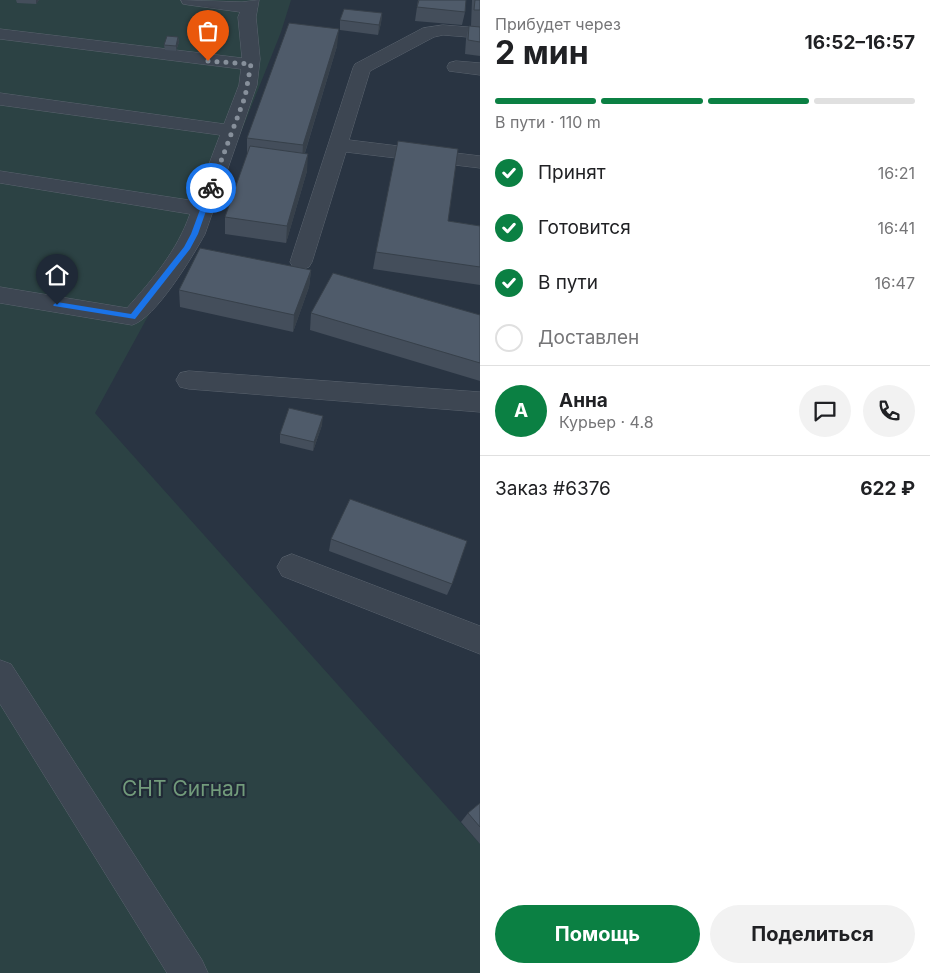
<!DOCTYPE html>
<html lang="ru">
<head>
<meta charset="utf-8">
<style>
	body { margin:0; font-family:Inter,sans-serif; background:#f2f2f2; color:#202124; height:100vh; display:flex; flex-direction:column; font-size:19px; white-space:nowrap }
	* { box-sizing:border-box; margin:0 }
	p { font-size:16px; color:#757577 }
	.icon { flex:none; width:28px; height:28px; fill:none; stroke:currentColor; stroke-width:2; stroke-linecap:round; stroke-linejoin:round }
	.map { position:relative; flex:1; overflow:hidden }
	.sheet { display:flex; flex-direction:column; background:#fff; width:450px }
	.sheet>* { flex:none }
	.pin { position:absolute; display:grid; place-items:center; width:42px; height:42px; color:#fff; margin:-51px -21px; border-radius:50% 50% 50% 0; rotate:-45deg; box-shadow:0 0 5px #0007 }
	.pin .icon { rotate:45deg }
	.courier { position:absolute; display:grid; place-items:center; width:50px; height:50px; margin:-25px; border:4px solid #1a73e8; border-radius:50%; background:#fff; color:#222; box-shadow:0 1px 6px #0007 }
	.headline em { font-style:normal; font-weight:700 }
	.headline div { display:flex; flex-direction:column-reverse }
	.headline { display:flex; align-items:center; justify-content:space-between; height:85px; padding:0 15px }
	h1 { font-size:32px; font-weight:700; line-height:38px }
	.bar { display:grid; grid-template-columns:repeat(4,1fr); gap:8px 5px; align-content:center; height:60px; padding:0 15px }
	.bar i { height:6px; border-radius:4px; background:#e0e0e0 }
	.bar .active { background:#0b8043 }
	.bar p { grid-column:span 4 }
	.line { display:flex; align-items:center; gap:12px; padding:0 15px; border-top:1px solid #e0e0e0 }
	.line div { flex:1 }
	.round { display:grid; place-items:center; flex:none; width:52px; height:52px; border-radius:26px; background:#f2f2f2 }
	ol { padding:0 15px; list-style:none }
	li { display:flex; align-items:center; gap:15px; height:55px }
	li p { margin-inline-start:auto }
	li .icon { padding:5px; border-radius:50%; background:#0b8043; color:#fff; stroke-width:4 }
	li:last-child { color:#757577 }
	li i { width:28px; height:28px; border:2px solid #e0e0e0; border-radius:50% }
	.button { display:flex; gap:10px; margin-top:auto; padding:10px 15px }
	.button a { flex:1; height:58px; border-radius:30px; background:#0b8043; color:#fff; font-size:20px; font-weight:700; line-height:58px; text-align:center }
	.button a+a { background:#f2f2f2; color:#202124 }
	main { display:flex; flex:1; min-height:0 }
	.map>svg:first-child { display:block }
</style>
</head>
<body>
<main>
<div class="map">
<svg width="480" height="973" viewBox="0 0 480 973">
	<rect width="100%" height="100%" fill="#293442"/>
	<!-- green -->
	<polygon fill="#2c4244" points="0,0 291,0 281,32 202,230 153,307 95,413 480,844 480,973 0,973"/>
	<g fill="none" stroke-linecap="round" stroke-linejoin="round">
		<defs>
			<g id="minor">
				<path d="M181,0L242,2L259,0L256,17L260,59L257,85L205,234C193,256 155,319 132,325L0,303V287L127,308C153,279 177,251 190,214L0,183V171L195,201L220,135L0,105V93L224,124L239,85L241,69L0,39V29L242,58L238,17L240,12L189,5L183,4Z"/>
				<polygon points="443,25 480,28 480,38 443,35 434,37 370,71 349,140 480,156 480,168 346,152 312,262 309,267 301,270 293,267 290,262 353,68 355,64 423,28"/>
				<polygon points="456,61 480,63 480,75 449,71 447,67 449,63"/>
				<polygon points="189,371 480,392 480,412 189,389 180,387 176,380 180,373"/>
				<polygon points="292,554 480,626 480,654 282,576 277,567 282,558"/>
				<polygon points="0,660 11,664 202,960 208,973 167,973 0,704"/>
			</g>
		</defs>
		<!-- minor casing -->
		<use href="#minor" stroke="#5b646f" stroke-width="1"/>
		<!-- minor -->
		<use href="#minor" fill="#3d4652" fill-rule="evenodd"/>
	</g>
	<!-- wall -->
	<g fill="#444e5b">
		<polygon points="16,0 39,0 36,4 17,3"/>
		<polygon points="418,0 465,12 462,25 415,21"/>
		<polygon points="472,0 480,0 480,56 465,54 466,39 469,26 471,26"/>
		<polygon points="382,13 381,23 378,35 340,30 340,20"/>
		<polygon points="178,37 179,42 176,51 165,50 164,45"/>
		<polygon points="337,46 305,153 307,171 286,243 225,234 225,217 247,155 247,138"/>
		<polygon points="448,221 480,226 480,285 373,269 376,252"/>
		<polygon points="311,270 309,287 293,332 180,307 179,290"/>
		<polygon points="311,313 480,315 480,381 310,330"/>
		<polygon points="322,425 313,451 280,443 280,434"/>
		<polygon points="331,539 452,584 447,595 329,551"/>
		<polygon points="480,803 480,844 461,822 468,813"/>
	</g>
	<!-- shaded-wall -->
	<g fill="#37404a">
		<polygon points="36,0 39,0 36,4"/>
		<polygon points="382,13 381,23 378,35 379,25"/>
		<polygon points="339,29 337,46 302,162 303,145"/>
		<polygon points="178,37 179,42 176,51 176,46"/>
		<polygon points="308,154 307,171 286,243 287,226"/>
		<polygon points="311,270 309,287 293,332 294,315"/>
		<polygon points="323,416 322,425 313,451 314,442"/>
	</g>
	<!-- building -->
	<g fill="#4f5b6a" stroke="#37404a">
		<polygon points="419,0 466,0 465,12 417,7"/>
		<polygon points="475,0 480,0 480,10 474,10"/>
		<polygon points="344,9 382,13 379,25 340,20"/>
		<polygon points="289,23 339,29 303,145 247,138"/>
		<polygon points="469,26 480,27 480,42 468,40"/>
		<polygon points="167,36 178,37 176,46 164,45"/>
		<polygon points="398,141 458,149 448,221 480,226 480,267 376,252"/>
		<polygon points="250,146 308,154 287,226 225,217"/>
		<polygon points="200,248 311,270 294,315 179,290"/>
		<polygon points="333,273 480,315 480,363 311,313"/>
		<polygon points="289,408 323,416 314,442 280,434"/>
		<polygon points="350,499 467,541 452,584 331,539"/>
		<polygon points="480,803 480,827 468,813"/>
	</g>
	<!-- route -->
	<polygon fill="#1a73e8" points="211,186 214,188 198,234 190,249 135,319 54,306 53,305 57,302 131,314 184,247 191,234 208,188"/>
	<g fill="none" stroke-linecap="round" stroke-linejoin="round">
		<!-- done -->
		<polyline stroke="#87909b" stroke-width="5" stroke-dasharray="0 9" points="208,61 251,64 245,97 211,188"/>
	</g>
	<g text-anchor="middle" stroke-width="4.5" stroke-linejoin="round" paint-order="stroke">
		<!-- near-park labels -->
		<g font-size="21" fill="#729b7b" stroke="#212b37">
			<text x="184" y="796">СНТ Сигнал</text>
		</g>
	</g>
</svg>
<div class="pin" style="left:208px;top:61px;background:#ea580c"><svg class="icon" aria-label="bag" viewBox="0 0 24 24"><path d="M5 8h14l-1 12H6zM9 8a3 3 0 0 1 6 0"/></svg></div>
<div class="pin" style="left:57px;top:305px;background:#1f2937"><svg class="icon" aria-label="home" viewBox="0 0 24 24"><path d="M3 11l9-7 9 7M6 9v11h12V9"/></svg></div>
<div class="courier" style="left:211px;top:188px"><svg class="icon" aria-label="bike" viewBox="0 0 24 24"><circle cx="6" cy="16" r="4"/><circle cx="18" cy="16" r="4"/><path d="M6 16l4-8h5l3 8M10 8l3 8H6M13 5h3"/></svg></div>
</div>
<section class="sheet">
<div class="headline"><div><h1>2 мин</h1><p>Прибудет через</p></div><em>16:52–16:57</em></div>
<div class="bar"><i class="active"></i><i class="active"></i><i class="active"></i><i></i><p>В пути · 110 m</p></div>
<ol>
<li><svg class="icon" aria-label="check" viewBox="0 0 24 24"><path d="M5 12l5 5 9-10"/></svg>Принят<p>16:21</p></li>
<li><svg class="icon" aria-label="check" viewBox="0 0 24 24"><path d="M5 12l5 5 9-10"/></svg>Готовится<p>16:41</p></li>
<li><svg class="icon" aria-label="check" viewBox="0 0 24 24"><path d="M5 12l5 5 9-10"/></svg>В пути<p>16:47</p></li>
<li><i></i>Доставлен</li>
</ol>
<div class="line" style="height:90px"><b class="round" style="background:#0b8043;color:#fff">А</b><div><b>Анна</b><p>Курьер · 4.8</p></div><a class="round"><svg class="icon" aria-label="chat" viewBox="0 0 24 24"><path d="M4 5h16v11H9l-5 4z"/></svg></a><a class="round"><svg class="icon" aria-label="phone" viewBox="0 0 24 24"><path d="M5 4h4l2 5-3 2q2 4 5 5l2-3 5 2v4C11 20 4 13 5 4z"/></svg></a></div>
<div class="line" style="height:65px"><div>Заказ #6376</div><b>622 ₽</b></div>
<div class="button"><a>Помощь</a><a>Поделиться</a></div>
</section>
</main>
</body>
</html>
